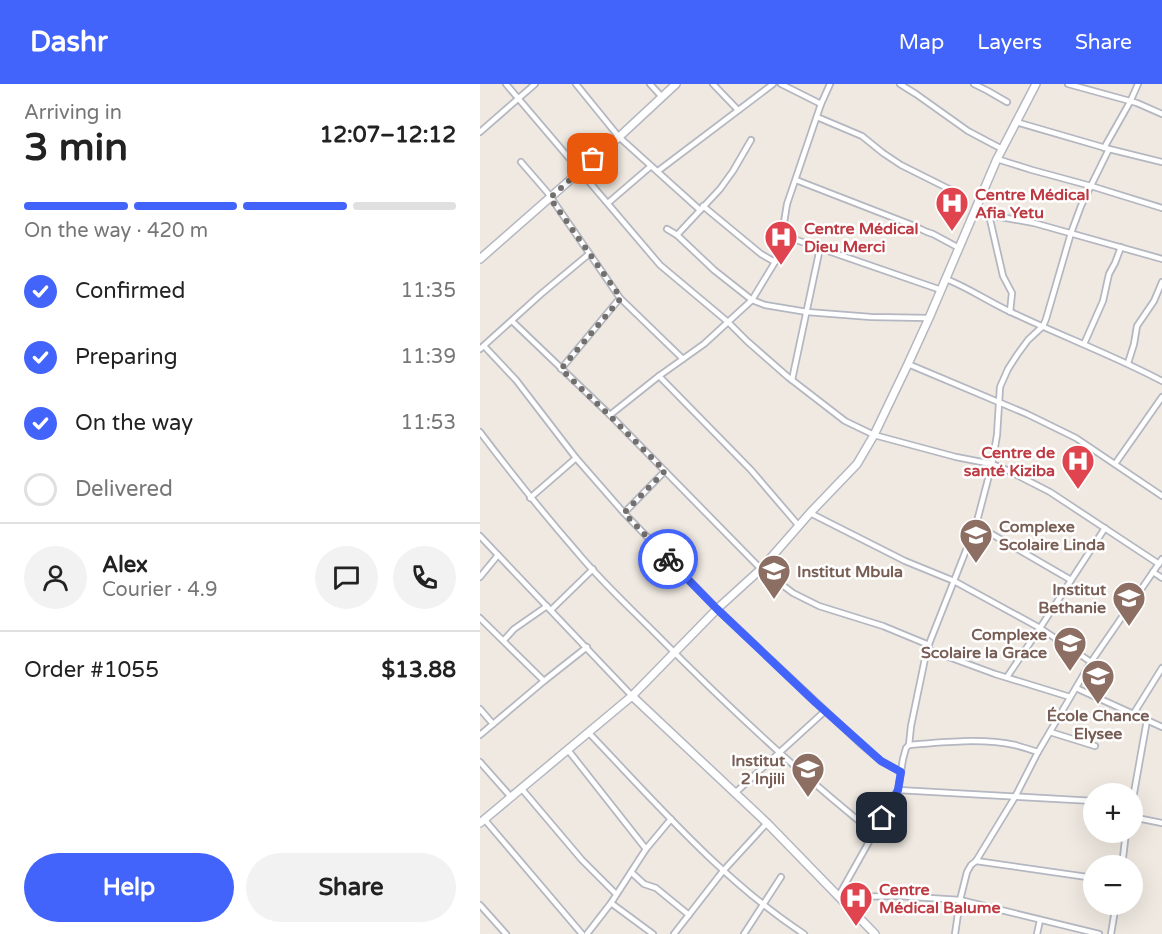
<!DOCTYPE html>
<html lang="en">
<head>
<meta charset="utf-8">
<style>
	body { margin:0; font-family:"Varela Round",sans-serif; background:#f2f2f2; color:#222; height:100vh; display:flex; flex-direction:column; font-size:22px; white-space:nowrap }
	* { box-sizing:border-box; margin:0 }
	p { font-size:20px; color:#767676 }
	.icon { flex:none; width:33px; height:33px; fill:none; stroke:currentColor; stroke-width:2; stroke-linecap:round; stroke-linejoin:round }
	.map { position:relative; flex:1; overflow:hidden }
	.details { display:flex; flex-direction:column; background:#fff; width:480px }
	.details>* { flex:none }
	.fabs { position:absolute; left:603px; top:699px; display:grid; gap:12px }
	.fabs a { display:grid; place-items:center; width:60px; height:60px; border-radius:50%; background:#fff; box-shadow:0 6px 24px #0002; font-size:30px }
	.pin { position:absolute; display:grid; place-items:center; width:51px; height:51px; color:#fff; margin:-26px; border-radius:12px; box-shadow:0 3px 9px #0006 }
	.courier { position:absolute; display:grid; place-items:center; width:60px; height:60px; margin:-30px; border:4px solid #4264fb; border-radius:50%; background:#fff; color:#222; box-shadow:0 2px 8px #0007 }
	.head em { font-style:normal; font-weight:700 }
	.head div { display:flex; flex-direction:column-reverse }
	.head { display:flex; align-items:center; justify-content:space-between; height:102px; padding:0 24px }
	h1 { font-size:39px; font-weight:700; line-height:45px }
	.bar { display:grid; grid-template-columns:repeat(4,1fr); gap:9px 6px; align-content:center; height:72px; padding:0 24px }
	.bar i { height:8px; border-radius:4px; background:#e0e0e0 }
	.bar .on { background:#4264fb }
	.bar p { grid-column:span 4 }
	.line { display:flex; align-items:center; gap:15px; padding:0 24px; border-top:2px solid #e0e0e0 }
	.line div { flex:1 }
	.round { display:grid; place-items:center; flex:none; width:63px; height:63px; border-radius:32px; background:#f2f2f2 }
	ol { padding:0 24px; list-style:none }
	li { display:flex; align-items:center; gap:18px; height:66px }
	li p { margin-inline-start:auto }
	li .icon { padding:6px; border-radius:50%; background:#4264fb; color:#fff; stroke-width:4 }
	li:last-child { color:#767676 }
	li i { width:33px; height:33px; border:3px solid #e0e0e0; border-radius:50% }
	.action { display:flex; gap:12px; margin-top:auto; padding:12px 24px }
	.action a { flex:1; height:69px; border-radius:36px; background:#4264fb; color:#fff; font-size:24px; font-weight:700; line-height:69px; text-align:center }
	.action a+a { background:#f2f2f2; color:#222 }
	header { display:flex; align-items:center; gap:36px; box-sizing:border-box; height:84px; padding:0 30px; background:#4264fb; color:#fff }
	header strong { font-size:28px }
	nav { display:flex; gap:33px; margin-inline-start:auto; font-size:21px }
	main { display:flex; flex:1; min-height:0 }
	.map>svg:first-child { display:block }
</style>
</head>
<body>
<header>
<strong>Dashr</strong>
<nav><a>Map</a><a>Layers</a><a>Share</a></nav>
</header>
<main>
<section class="details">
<div class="head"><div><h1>3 min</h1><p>Arriving in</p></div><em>12:07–12:12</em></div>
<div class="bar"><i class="on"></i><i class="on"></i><i class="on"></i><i></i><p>On the way · 420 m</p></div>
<ol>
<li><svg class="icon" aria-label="check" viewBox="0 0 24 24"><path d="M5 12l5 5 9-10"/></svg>Confirmed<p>11:35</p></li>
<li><svg class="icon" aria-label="check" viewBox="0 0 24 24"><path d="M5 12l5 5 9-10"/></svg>Preparing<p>11:39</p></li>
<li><svg class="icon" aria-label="check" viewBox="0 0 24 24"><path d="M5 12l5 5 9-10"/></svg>On the way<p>11:53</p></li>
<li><i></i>Delivered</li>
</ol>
<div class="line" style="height:108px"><a class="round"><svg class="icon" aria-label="person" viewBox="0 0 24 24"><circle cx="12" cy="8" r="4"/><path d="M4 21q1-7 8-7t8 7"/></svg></a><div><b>Alex</b><p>Courier · 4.9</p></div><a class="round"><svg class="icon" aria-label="chat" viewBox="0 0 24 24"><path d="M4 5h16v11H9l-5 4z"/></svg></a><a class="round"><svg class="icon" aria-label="phone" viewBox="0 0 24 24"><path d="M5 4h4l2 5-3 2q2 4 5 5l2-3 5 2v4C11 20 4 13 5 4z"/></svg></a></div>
<div class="line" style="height:78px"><div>Order #1055</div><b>$13.88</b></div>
<div class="action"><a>Help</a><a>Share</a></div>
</section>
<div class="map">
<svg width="682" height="850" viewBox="0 0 682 850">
	<rect width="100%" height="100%" fill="#efe9e1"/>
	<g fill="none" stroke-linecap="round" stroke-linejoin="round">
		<defs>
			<g id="street">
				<polyline points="26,0 180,181 248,238 267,257 308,293 365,337 394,351 476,373 512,380 527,386 570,408 679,480"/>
				<polyline points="96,0 139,53 220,126"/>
				<polyline points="170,0 182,13"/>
				<polyline points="233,0 258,26"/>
				<polyline points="301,0 341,20"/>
				<polyline points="420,0 436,10 488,47 522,65"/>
				<polyline points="494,0 508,7 527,18"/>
				<polyline points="588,0 657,19 682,30"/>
				<polyline points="337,33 382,52 403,69 421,81 471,106"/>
				<polyline points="536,38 629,65 682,78"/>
				<polyline points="0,48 55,0"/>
				<polyline points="624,64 650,18 658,0"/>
				<polyline points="517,75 552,86 611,102 682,124"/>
				<polyline points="41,78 67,108 140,214 203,275"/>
				<polyline points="178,87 293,0"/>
				<polyline points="316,96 432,141 447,148 453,150 479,164"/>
				<polyline points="128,119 171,82"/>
				<polyline points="223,122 281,170 295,178"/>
				<polyline points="495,127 509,131 554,139 682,175"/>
				<polyline points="509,131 523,192 532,209 530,228"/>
				<polyline points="187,145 197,151 234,186 272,216 285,221 327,228 391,233 449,234"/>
				<polyline points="197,151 240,105 253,87 271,56"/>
				<polyline points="302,151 461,206"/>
				<path d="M466,195C489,204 509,218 531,228C581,252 633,271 682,297"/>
				<polyline points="32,237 130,331 281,485 313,509 339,522 403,542 449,561"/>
				<polyline points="604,260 623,217 629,190 635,179 641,163"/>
				<polyline points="4,262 36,296 96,374 144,429 237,525 382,661 401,677 421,688"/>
				<polyline points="0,265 61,210 109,170"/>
				<polyline points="648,279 654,260 657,242 674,217 682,198"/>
				<polyline points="428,280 547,330 596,354 682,412"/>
				<polyline points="81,285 140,214"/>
				<polyline points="179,292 271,386 319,442"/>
				<polyline points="312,296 340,164"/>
				<polyline points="130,331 179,292 224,260 272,216 295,178 302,151 307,120 341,20 350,0"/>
				<path d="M0,348C31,389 63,429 97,468C120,496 147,521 173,547C243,618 315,686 394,749"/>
				<polyline points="635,380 682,313"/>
				<polyline points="50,414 96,374"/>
				<polyline points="144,429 185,387"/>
				<polyline points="330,429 425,477 474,497 560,544 611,578"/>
				<polyline points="496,441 591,496"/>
				<polyline points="0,452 152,612"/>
				<polyline points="673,488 682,494"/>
				<polyline points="0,493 18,471"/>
				<polyline points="71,526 113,485"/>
				<polyline points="0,534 64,597"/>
				<polyline points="24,556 34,545 67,522"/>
				<polyline points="447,565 515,590 590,613"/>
				<polyline points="527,593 560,544 625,444"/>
				<polyline points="596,604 682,643"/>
				<polyline points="0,625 13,640"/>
				<polyline points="654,629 682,584"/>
				<polyline points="570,648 615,662"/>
				<path d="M109,649C177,720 242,796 324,850"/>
				<polyline points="0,651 64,597 107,563"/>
				<path d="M429,661C462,658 503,654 535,661C543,663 551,666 558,668"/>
				<polyline points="88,666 166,765"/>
				<polyline points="0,678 31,713"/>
				<polyline points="41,704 102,776 136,810"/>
				<polyline points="418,706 614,717"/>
				<polyline points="255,709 345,627"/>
				<polyline points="652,720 667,636"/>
				<polyline points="652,733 682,739"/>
				<polyline points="5,736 102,850"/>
				<polyline points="496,777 614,794"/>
				<polyline points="642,782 646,748"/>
				<polyline points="151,788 164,800 176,804 209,831"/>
				<polyline points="360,811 368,813 418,812 480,816 619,850"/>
				<polyline points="358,813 418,706 423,675 426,664 429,661 431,642 447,565 496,441 512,380 517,351 520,303 528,285 537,271 548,256 563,242 566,235 591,149 601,122 629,65"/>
				<polyline points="131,819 173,850"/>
				<polyline points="0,821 26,850"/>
				<polyline points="107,850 131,819 166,765 191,735"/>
				<polyline points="194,850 243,787 287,739"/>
				<polyline points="264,850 301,793"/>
				<polyline points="475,850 480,816 487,788 491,781 496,777 535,713 558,668 611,578 682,475"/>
				<polyline points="557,850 560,836"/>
				<polyline points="631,850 636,820"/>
			</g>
			<g id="secondary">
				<polyline points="0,175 139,53 196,0"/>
				<polyline points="152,612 287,739 395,850"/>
				<polyline points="0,739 152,612 237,525 281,485 330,429 377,380 394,351 428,280 449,234 517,75 556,0"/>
			</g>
		</defs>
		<!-- street casing -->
		<use href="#street" stroke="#b4b7c1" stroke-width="8"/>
		<!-- secondary casing -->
		<use href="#secondary" stroke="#b4b7c1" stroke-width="10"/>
		<!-- street -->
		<use href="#street" stroke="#fff" stroke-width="4.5"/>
		<!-- secondary -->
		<use href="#secondary" stroke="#fff" stroke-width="7"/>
	</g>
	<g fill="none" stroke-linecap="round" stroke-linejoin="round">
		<!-- done -->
		<polyline stroke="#726f6d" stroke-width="6" stroke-dasharray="0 10.8" points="113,75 70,114 141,214 81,285 130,332 185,387 144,429 188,475"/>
		<!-- route -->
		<polyline stroke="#4264fb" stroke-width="8" points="188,475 237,525 335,618 401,677 421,688 418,706 402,734"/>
	</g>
	<!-- icons -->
	<defs>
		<symbol id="hospital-pin" viewBox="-11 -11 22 30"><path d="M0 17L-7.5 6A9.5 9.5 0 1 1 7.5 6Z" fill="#e0444e" stroke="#fff"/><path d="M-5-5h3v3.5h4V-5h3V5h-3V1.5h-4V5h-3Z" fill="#fff"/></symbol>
		<symbol id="school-pin" viewBox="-11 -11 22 30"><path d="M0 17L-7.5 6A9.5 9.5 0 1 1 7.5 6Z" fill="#8d6e63" stroke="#fff"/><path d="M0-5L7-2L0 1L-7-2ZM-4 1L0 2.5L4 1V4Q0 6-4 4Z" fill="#fff"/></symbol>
	</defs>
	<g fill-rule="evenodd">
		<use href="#hospital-pin" x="453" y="100" width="38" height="52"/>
		<use href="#hospital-pin" x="282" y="134" width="38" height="52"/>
		<use href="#hospital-pin" x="579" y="358" width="38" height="52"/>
		<use href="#school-pin" x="477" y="432" width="38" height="52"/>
		<use href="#school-pin" x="275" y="468" width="38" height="52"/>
		<use href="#school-pin" x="630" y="495" width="38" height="52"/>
		<use href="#school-pin" x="571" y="540" width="38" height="52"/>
		<use href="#school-pin" x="599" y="573" width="38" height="52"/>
		<use href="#school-pin" x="309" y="666" width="38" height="52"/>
		<use href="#hospital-pin" x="357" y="795" width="38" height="52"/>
	</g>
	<g text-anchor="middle" stroke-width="5" stroke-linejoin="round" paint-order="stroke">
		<!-- health labels -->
		<g font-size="16" font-weight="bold" fill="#be3a42" stroke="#fff" text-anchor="start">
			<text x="495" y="116">Centre Médical<tspan x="495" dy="18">Afia Yetu</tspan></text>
			<text x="324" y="150">Centre Médical<tspan x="324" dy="18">Dieu Merci</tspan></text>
			<text x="575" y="374" text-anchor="end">Centre de<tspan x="575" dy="18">santé Kiziba</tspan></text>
			<text x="399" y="811">Centre<tspan x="399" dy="18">Médical Balume</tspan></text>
		</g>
		<!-- education labels -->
		<g font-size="16" font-weight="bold" fill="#785e54" stroke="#fff" text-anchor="end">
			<text x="519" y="448" text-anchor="start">Complexe<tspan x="519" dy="18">Scolaire Linda</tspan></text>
			<text x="317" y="493" text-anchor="start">Institut Mbula</text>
			<text x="626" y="511">Institut<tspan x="626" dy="18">Bethanie</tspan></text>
			<text x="567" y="556">Complexe<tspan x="567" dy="18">Scolaire la Grace</tspan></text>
			<text x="618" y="637" text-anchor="middle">École Chance<tspan x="618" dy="18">Elysee</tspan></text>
			<text x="305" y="682">Institut<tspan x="305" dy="18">2 Injili</tspan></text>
		</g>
	</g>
</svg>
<div class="fabs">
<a>+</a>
<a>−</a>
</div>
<div class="pin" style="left:113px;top:75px;background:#ea580c"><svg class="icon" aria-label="bag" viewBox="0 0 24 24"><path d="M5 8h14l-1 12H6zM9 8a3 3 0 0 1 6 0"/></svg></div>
<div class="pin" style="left:402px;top:734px;background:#1f2937"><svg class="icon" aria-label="home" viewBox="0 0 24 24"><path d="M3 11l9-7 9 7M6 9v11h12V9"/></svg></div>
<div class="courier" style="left:188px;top:475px"><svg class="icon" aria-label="bike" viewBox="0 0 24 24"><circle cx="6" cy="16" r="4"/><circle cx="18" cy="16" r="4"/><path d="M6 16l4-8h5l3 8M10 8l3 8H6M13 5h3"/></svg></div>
</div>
</main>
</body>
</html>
